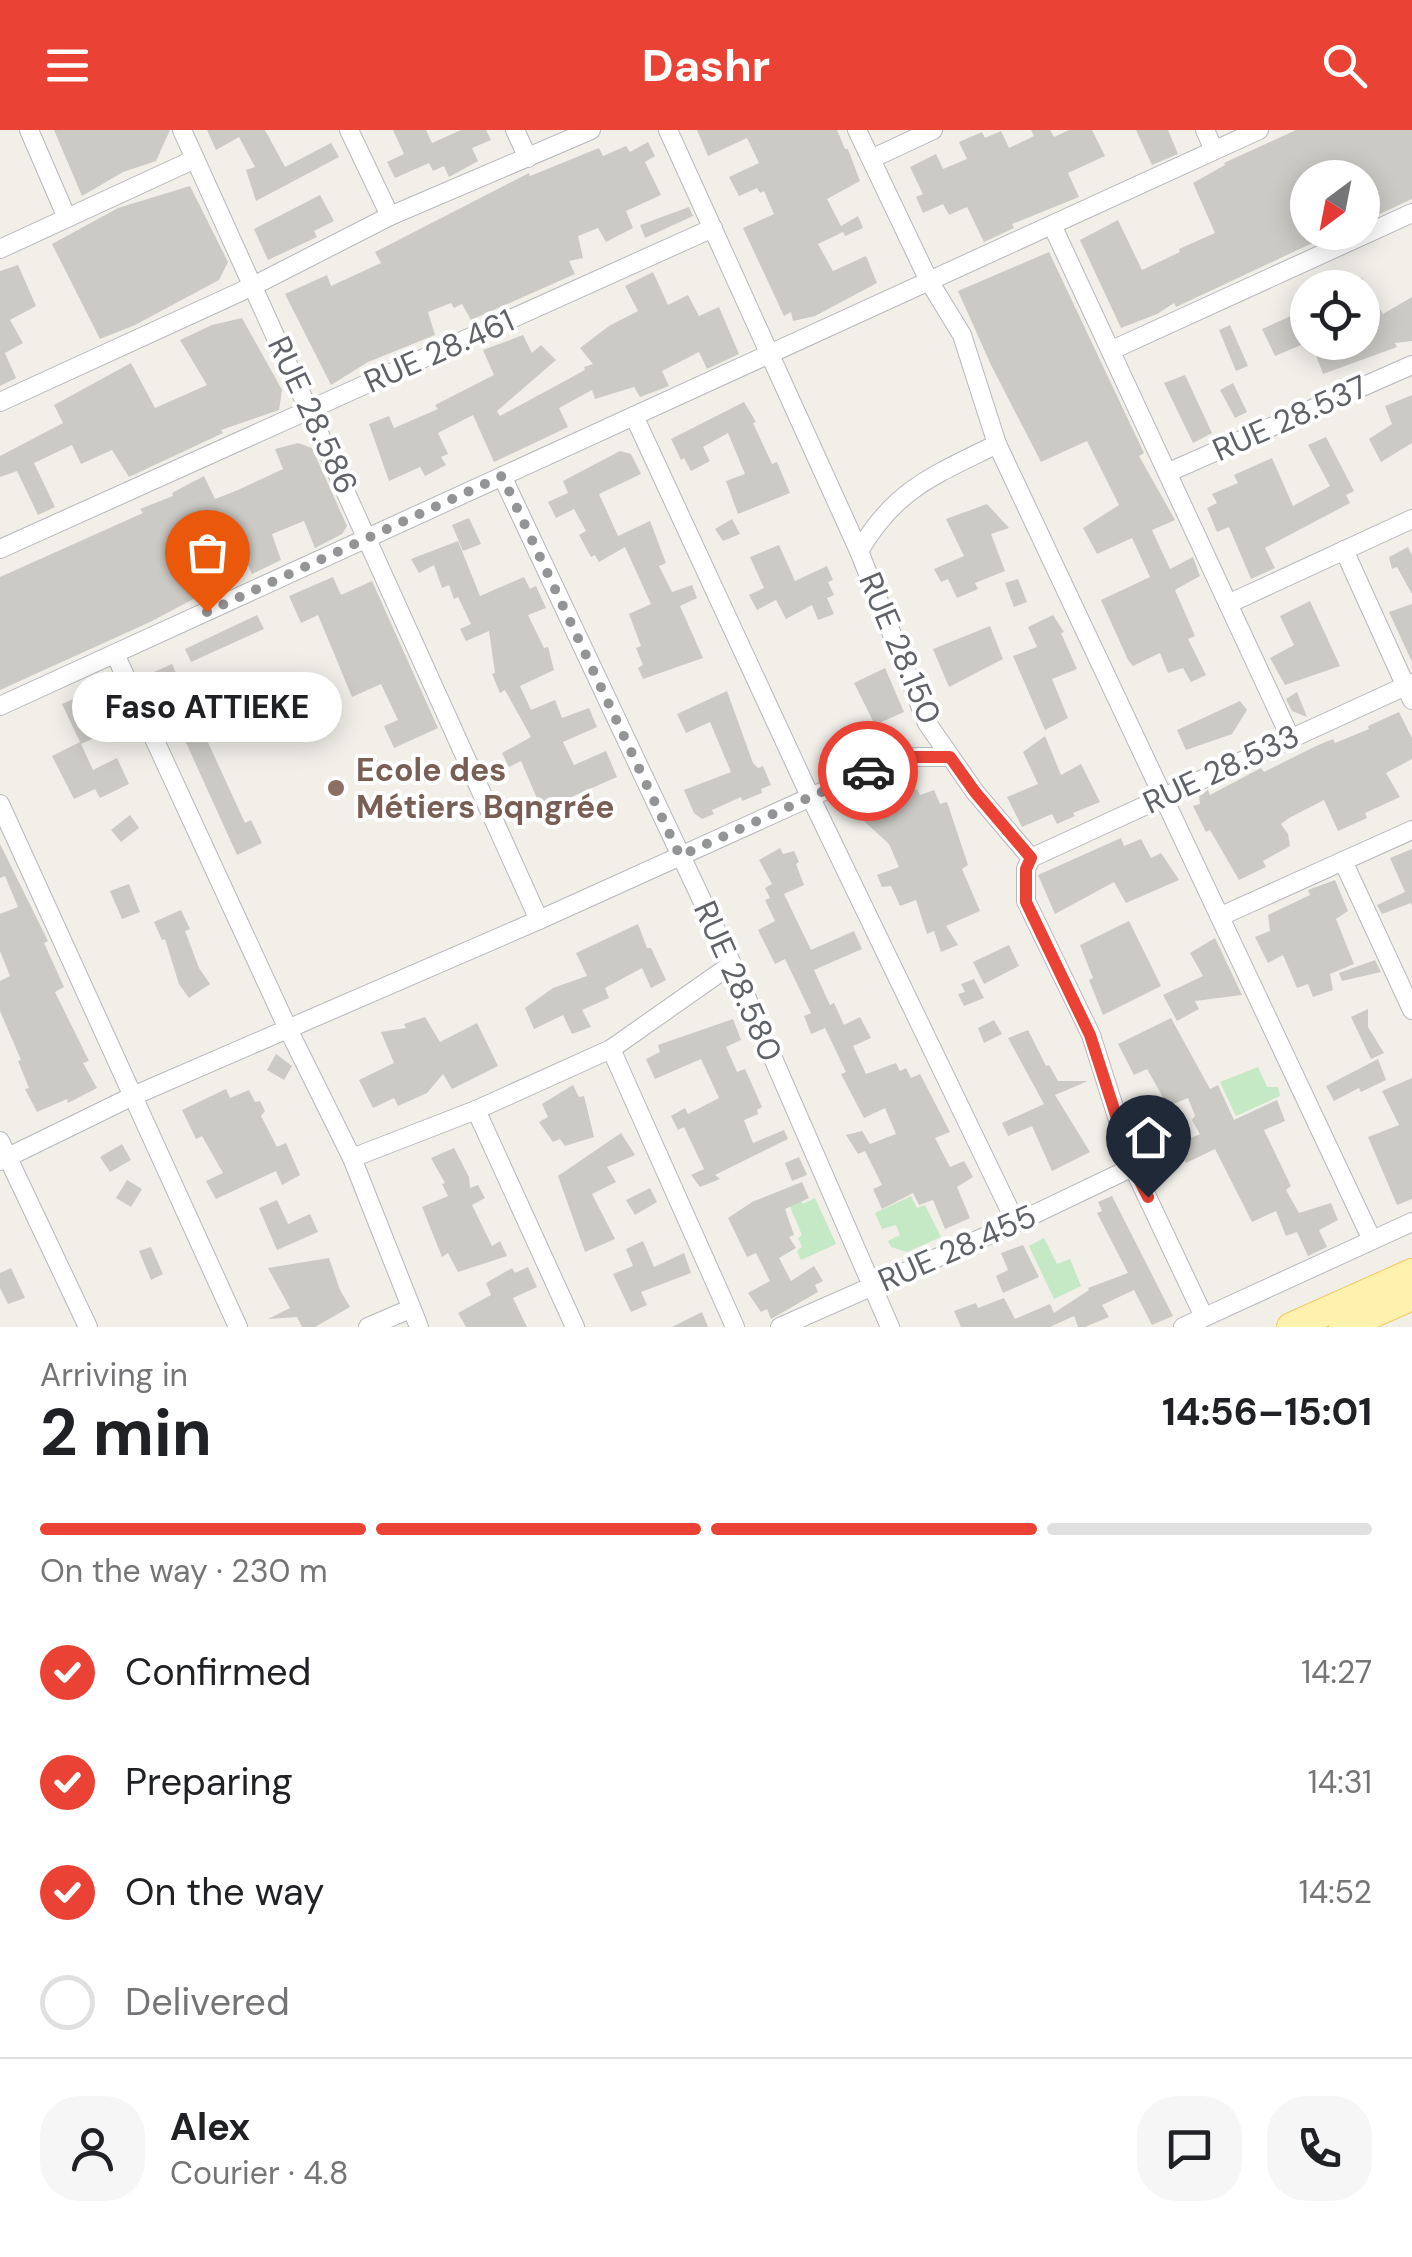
<!DOCTYPE html>
<html lang="en">
<head>
<meta charset="utf-8">
<style>
	body { margin:0; font-family:"DM Sans",sans-serif; background:#f6f6f6; color:#202124; height:100vh; display:flex; flex-direction:column; font-size:38px; white-space:nowrap }
	* { box-sizing:border-box; margin:0 }
	p { font-size:32px; color:#757577 }
	.icon { flex:none; width:55px; height:55px; fill:none; stroke:currentColor; stroke-width:2; stroke-linecap:round; stroke-linejoin:round }
	.map { position:relative; height:1197px; overflow:hidden }
	.details { display:flex; flex-direction:column; background:#fff; flex:1 }
	.details>* { flex:none }
	.needle { width:65px; rotate:212deg }
	.controls { position:absolute; left:1290px; top:30px; display:grid; gap:20px }
	.controls a { display:grid; place-items:center; width:90px; height:90px; border-radius:50%; background:#fff; box-shadow:0 5px 25px #0003; font-size:50px }
	.pin { position:absolute; display:grid; place-items:center; width:85px; height:85px; color:#fff; margin:-102px -42px; border-radius:50% 50% 50% 0; rotate:-45deg; box-shadow:0 0 10px #0007 }
	.pin .icon { rotate:45deg }
	.courier { position:absolute; display:grid; place-items:center; width:100px; height:100px; margin:-50px; border:8px solid #ea4335; border-radius:50%; background:#fff; color:#222; box-shadow:0 2px 12px #0007 }
	.bubble { position:absolute; height:70px; border-radius:35px; background:#fff; box-shadow:0 5px 25px #0003; font-size:32px; font-weight:700; line-height:70px; text-align:center }
	.headline em { font-style:normal; font-weight:700 }
	.headline div { display:flex; flex-direction:column-reverse }
	.headline { display:flex; align-items:center; justify-content:space-between; height:170px; padding:0 40px }
	h1 { font-size:65px; font-weight:700; line-height:75px }
	.bar { display:grid; grid-template-columns:repeat(4,1fr); gap:15px 10px; align-content:center; height:120px; padding:0 40px }
	.bar i { height:12px; border-radius:8px; background:#e0e0e0 }
	.bar .on { background:#ea4335 }
	.bar p { grid-column:span 4 }
	.line { display:flex; align-items:center; gap:25px; padding:0 40px; border-top:2px solid #e0e0e0 }
	.line div { flex:1 }
	.round { display:grid; place-items:center; flex:none; width:105px; height:105px; border-radius:40px; background:#f6f6f6 }
	ol { padding:0 40px; list-style:none }
	li { display:flex; align-items:center; gap:30px; height:110px }
	li p { margin-inline-start:auto }
	li .icon { padding:10px; border-radius:50%; background:#ea4335; color:#fff; stroke-width:4 }
	li:last-child { color:#757577 }
	li i { width:55px; height:55px; border:5px solid #e0e0e0; border-radius:50% }
	header { display:flex; justify-content:space-between; align-items:center; height:130px; padding:0 40px; background:#ea4335; color:#fff; font-size:45px; font-weight:700 }
	.map>svg:first-child { display:block }
</style>
</head>
<body>
<header><svg class="icon" aria-label="menu" viewBox="0 0 24 24"><path d="M4 6h16M4 12h16M4 18h16"/></svg>Dashr<svg class="icon" aria-label="search" viewBox="0 0 24 24"><circle cx="10" cy="10" r="6"/><path d="M15 15l6 6"/></svg></header>
<div class="map">
<svg width="1412" height="1197" viewBox="0 0 1412 1197">
	<rect width="100%" height="100%" fill="#f1efe8"/>
	<!-- green -->
	<g fill="#c5e8c5">
		<polygon points="1258,937 1267,957 1278,957 1280,966 1236,986 1220,952"/>
		<polygon points="911,1066 917,1078 925,1075 941,1107 907,1122 891,1117 888,1111 900,1105 896,1095 882,1099 875,1083"/>
		<polygon points="798,1067 803,1074 815,1068 836,1114 801,1130 797,1121 802,1117 798,1108 802,1105 788,1072"/>
		<polygon points="1044,1108 1057,1134 1070,1129 1081,1156 1054,1169 1029,1116"/>
	</g>
	<!-- building -->
	<g fill="#cccac5">
		<polygon points="54,0 170,0 156,31 123,42 82,66"/>
		<polygon points="207,0 265,0 285,37 331,13 339,27 256,71 246,40 255,37 239,7 216,20"/>
		<polygon points="393,0 426,0 432,13 461,0 486,0 491,10 472,18 478,31 449,47 444,36 433,41 429,33 395,48 387,32 404,24"/>
		<polygon points="697,0 837,0 845,19 848,19 860,51 827,69 841,96 858,86 863,98 845,106 843,102 818,114 833,141 866,126 877,153 815,186 793,191 791,182 784,186 743,98 774,84 764,61 760,63 757,58 739,66 729,47 759,33 747,8 708,26"/>
		<polygon points="1031,0 1050,0 1054,7 1069,0 1092,0 1105,26 1068,43 1079,67 1012,94 1014,98 984,112 967,77 949,85 943,74 923,83 916,67 923,64 910,37 936,24 943,39 967,29 959,12 982,2 985,8 1001,1 1009,18 1034,6"/>
		<polygon points="1136,0 1168,0 1178,24 1152,35"/>
		<polygon points="1296,0 1412,0 1412,69 1362,92 1362,48 1308,48 1308,102 1336,102 1176,177 1174,173 1157,184 1121,198 1080,110 1118,90 1142,140 1180,122 1179,119 1215,103 1193,53 1225,35 1224,33"/>
		<polygon points="648,12 655,26 645,32 661,65 626,81 633,98 606,112 598,98 578,106 583,128 569,131 575,144 471,190 462,174 454,178 451,173 428,182 435,205 368,232 331,255 285,164 327,145 331,156 381,133 375,122 529,43 530,46 599,18 603,26 626,16 630,22"/>
		<polygon points="190,56 228,132 219,150 135,195 100,209 52,114 118,78"/>
		<polygon points="320,65 334,91 314,101 317,107 268,130 254,99"/>
		<polygon points="689,77 693,86 645,108 640,95"/>
		<polygon points="1049,122 1144,323 1139,326 1175,390 1152,400 1170,439 1193,427 1200,446 1175,460 1195,506 1188,509 1206,545 1191,552 1183,538 1168,543 1160,523 1133,536 1128,530 1101,470 1150,447 1132,408 1097,424 1083,398 1119,375 1087,311 1041,332 991,235 958,161"/>
		<polygon points="18,135 36,176 10,190 23,213 5,223 16,248 0,256 0,141"/>
		<polygon points="653,142 668,175 688,165 699,186 719,177 739,224 707,239 699,222 662,241 669,256 640,267 634,257 595,269 592,260 559,278 568,297 494,332 473,285 438,303 448,324 441,327 446,335 425,346 420,337 389,351 369,294 389,286 394,298 438,279 435,275 494,245 483,220 523,205 532,223 541,215 556,230 497,281 500,286 585,240 584,237 593,234 580,218 609,196 638,181 625,156"/>
		<polygon points="1362,147 1383,184 1412,167 1412,211 1395,213 1397,217 1323,244 1311,212 1362,212"/>
		<polygon points="1293,185 1298,197 1308,192 1308,212 1275,226 1262,199"/>
		<polygon points="242,188 282,260 279,280 221,300 223,303 129,347 112,320 81,334 72,315 34,333 55,377 38,385 17,341 0,347 0,326 63,293 54,275 131,233 155,278 207,255 180,210 212,195"/>
		<polygon points="1230,195 1248,236 1236,241 1219,200"/>
		<polygon points="1185,245 1212,303 1193,313 1164,253"/>
		<polygon points="1233,253 1247,282 1235,288 1220,260"/>
		<polygon points="1412,265 1412,313 1381,332 1369,309 1392,294 1385,276"/>
		<polygon points="744,272 756,292 753,293 772,334 777,332 790,363 738,384 726,351 745,344 728,303 703,317 710,331 691,341 684,328 681,330 671,309"/>
		<polygon points="1326,307 1354,361 1346,365 1350,373 1265,418 1275,438 1251,449 1229,397 1217,402 1207,378 1217,373 1212,364 1238,353 1234,345 1272,328 1293,376 1330,356 1308,315"/>
		<polygon points="298,313 312,318 347,396 342,404 315,418 304,391 272,404 281,430 252,444 234,404 188,433 201,465 150,492 0,560 0,447 143,383 140,379 173,366 172,363 204,346 215,369 238,360 283,339 275,319"/>
		<polygon points="620,321 631,324 641,344 599,364 618,406 650,391 666,433 659,436 672,462 692,455 697,468 680,476 703,528 643,549 638,538 643,535 636,518 641,516 629,484 651,474 625,417 599,432 595,425 591,427 579,405 586,401 574,379 556,388 548,372 568,363 563,351"/>
		<polygon points="987,374 1009,398 991,404 1005,441 975,453 978,459 957,468 948,449 941,452 934,439 964,426 946,389"/>
		<polygon points="469,388 481,414 463,421 452,395"/>
		<polygon points="732,389 740,404 723,411 715,399"/>
		<polygon points="458,411 480,466 524,447 530,459 536,456 546,478 528,485 544,518 548,517 554,540 520,556 531,580 555,570 562,588 589,578 597,597 563,612 574,635 606,621 617,647 542,680 521,631 509,637 502,623 531,607 505,560 500,563 492,544 495,543 489,501 466,511 460,499 471,494 458,467 454,469 449,455 442,458 434,435 419,443 411,429"/>
		<polygon points="779,415 795,451 827,436 833,450 828,452 834,465 827,468 834,484 818,490 812,475 786,489 776,470 757,480 749,465 764,458 750,427"/>
		<polygon points="1408,417 1412,425 1412,464 1397,437 1392,439 1389,427"/>
		<polygon points="333,447 341,465 372,451 438,598 394,618 384,596 398,590 381,554 352,567 318,485 301,493 289,466"/>
		<polygon points="1018,449 1027,472 1014,477 1005,453"/>
		<polygon points="1310,471 1340,536 1285,555 1270,528 1294,515 1280,486"/>
		<polygon points="1412,474 1412,532 1389,482"/>
		<polygon points="257,485 264,499 191,532 185,519"/>
		<polygon points="1053,485 1064,502 1061,503 1077,539 1052,549 1068,588 1045,600 1013,526 1037,517 1028,497"/>
		<polygon points="990,496 1003,529 949,557 933,519"/>
		<polygon points="172,534 245,693 251,690 262,713 237,725 154,542"/>
		<polygon points="885,538 904,582 875,595 854,553"/>
		<polygon points="102,556 116,586 111,589 114,593 107,596 110,601 81,614 93,640 117,628 129,654 100,668 95,659 74,669 52,626 80,612 62,574"/>
		<polygon points="727,561 753,633 758,638 763,636 771,655 761,659 762,663 742,671 741,667 712,680 714,684 702,689 694,683 684,660 731,642 710,592 686,603 677,584"/>
		<polygon points="1297,562 1307,587 1292,581 1286,569"/>
		<polygon points="1240,571 1247,580 1232,604 1186,620 1177,600"/>
		<polygon points="1399,582 1412,608 1412,629 1386,643 1400,667 1365,683 1367,688 1338,701 1324,670 1289,688 1281,694 1288,704 1290,716 1263,731 1266,737 1239,750 1210,700 1206,702 1193,676 1200,674 1199,665 1208,660 1210,665 1261,638 1264,642 1316,616 1333,609 1335,613 1369,599 1368,596"/>
		<polygon points="1045,606 1061,645 1081,634 1100,672 1073,683 1075,686 1057,694 1052,684 1022,697 1007,667 1038,654 1023,622"/>
		<polygon points="874,656 890,672 917,659 920,665 934,660 940,674 947,672 968,735 962,739 980,781 946,796 958,815 941,822 934,801 927,804 916,770 900,776 891,756 882,757 877,745 899,737 889,714 851,679"/>
		<polygon points="130,685 139,698 121,712 111,700"/>
		<polygon points="1121,708 1124,716 1141,709 1151,728 1161,723 1179,750 1126,773 1114,752 1055,784 1038,745"/>
		<polygon points="0,714 48,811 44,813 64,857 55,862 89,931 83,933 97,958 68,973 67,969 37,982 25,959 29,958 18,931 21,930 0,881 0,851 10,846 0,821 0,784 18,777 5,746 0,748"/>
		<polygon points="780,718 783,724 794,721 799,732 796,734 804,755 784,764 811,820 854,801 862,819 814,840 830,875 834,873 844,895 860,887 871,908 853,916 866,944 896,933 900,941 906,938 911,948 920,944 950,1002 935,1008 950,1037 964,1031 973,1047 957,1057 970,1088 945,1099 933,1070 919,1075 913,1063 882,1079 873,1059 882,1055 865,1021 858,1024 846,1005 862,1001 870,1014 896,1004 885,978 864,988 841,944 846,942 825,898 811,904 804,886 811,883 785,829 775,834 758,800 775,791 765,770 770,768 765,758 772,754 759,730"/>
		<polygon points="1412,719 1412,776 1411,773 1382,784 1377,775 1405,762 1390,728"/>
		<polygon points="1335,750 1348,781 1336,789 1354,834 1330,844 1333,860 1313,867 1308,854 1297,858 1283,825 1268,833 1255,807 1270,801 1268,785 1310,765 1308,760"/>
		<polygon points="129,754 140,782 122,789 110,761"/>
		<polygon points="181,780 190,799 185,801 199,838 210,854 189,868 179,854 165,809 162,810 154,792"/>
		<polygon points="1129,791 1161,856 1103,885 1089,850 1093,848 1080,815"/>
		<polygon points="638,794 647,818 651,818 666,850 651,858 642,838 605,858 609,868 582,880 591,897 572,904 563,885 534,899 525,878 553,858 587,846 576,823"/>
		<polygon points="1215,808 1242,865 1195,871 1199,879 1177,891 1163,865 1203,846 1190,823"/>
		<polygon points="1009,815 1019,836 984,854 973,832"/>
		<polygon points="1375,830 1381,842 1342,851 1339,843"/>
		<polygon points="974,849 984,868 964,876 958,864 965,862 961,854"/>
		<polygon points="1368,879 1368,897 1384,923 1371,929 1351,887"/>
		<polygon points="425,887 440,912 477,893 498,936 452,959 443,944 427,963 398,976 394,968 373,978 359,950 394,933 381,902 406,898 404,894"/>
		<polygon points="1171,888 1210,959 1218,955 1234,990 1277,970 1285,991 1264,1000 1291,1056 1286,1060 1299,1083 1331,1073 1338,1090 1319,1100 1327,1117 1308,1126 1297,1102 1286,1106 1276,1081 1252,1092 1215,1019 1186,1033 1175,1015 1200,1004 1192,990 1195,986 1188,968 1168,976 1147,939 1134,945 1118,914"/>
		<polygon points="733,889 741,910 726,917 737,942 745,939 762,977 757,980 758,984 744,990 753,1013 784,1000 788,1009 715,1045 720,1049 700,1057 691,1045 704,1039 684,997 678,1000 671,986 685,978 688,984 719,968 701,929 655,949 646,929 660,922 658,915"/>
		<polygon points="994,890 1002,904 984,913 978,898"/>
		<polygon points="1028,900 1046,936 1049,935 1058,951 1088,951 1055,965 1090,1022 1052,1041 1032,996 1008,1006 1002,993 1044,974 1008,908"/>
		<polygon points="276,924 292,936 284,950 267,940"/>
		<polygon points="1378,929 1386,950 1361,962 1359,958 1334,971 1326,956"/>
		<polygon points="1412,948 1412,1069 1397,1075 1368,1007 1399,995 1382,961"/>
		<polygon points="573,955 579,967 584,966 594,1007 565,1016 560,1009 553,1012 539,992 548,987 542,974"/>
		<polygon points="226,959 230,968 249,960 255,972 260,971 265,981 261,986 277,1017 286,1013 300,1045 282,1055 276,1041 216,1069 206,1051 223,1043 202,1006 196,1009 182,980"/>
		<polygon points="621,1003 635,1025 607,1037 616,1052 592,1064 615,1109 585,1122 558,1046"/>
		<polygon points="122,1014 131,1030 110,1042 100,1027"/>
		<polygon points="454,1018 469,1047 470,1058 478,1055 485,1068 472,1075 492,1116 500,1111 507,1126 458,1142 448,1123 442,1127 422,1077 448,1066 442,1054 445,1053 431,1028"/>
		<polygon points="799,1027 807,1045 792,1051 785,1033"/>
		<polygon points="127,1050 142,1059 131,1077 116,1068"/>
		<polygon points="802,1052 809,1068 785,1079 794,1105 789,1107 796,1118 779,1128 791,1151 814,1136 823,1151 815,1155 818,1162 771,1189 767,1179 761,1182 748,1163 770,1151 756,1123 747,1127 728,1088 752,1072"/>
		<polygon points="650,1058 657,1072 635,1085 626,1070"/>
		<polygon points="1112,1066 1173,1186 1152,1195 1134,1160 1102,1175 1109,1187 1085,1197 1078,1197 1074,1186 1050,1197 961,1197 954,1181 976,1173 978,1178 1004,1168 1015,1189 1050,1174 1054,1183 1089,1160 1088,1158 1128,1143 1097,1083 1102,1081 1098,1072"/>
		<polygon points="277,1070 288,1094 310,1084 318,1102 277,1120 259,1078"/>
		<polygon points="643,1111 654,1137 684,1123 691,1143 641,1162 647,1175 631,1182 613,1144 633,1136 626,1119"/>
		<polygon points="1023,1115 1039,1147 1003,1163 996,1146 1008,1140 1001,1123"/>
		<polygon points="151,1117 163,1144 151,1150 139,1121"/>
		<polygon points="329,1128 340,1160 350,1177 315,1197 302,1197 297,1187 268,1189 290,1178 268,1138"/>
		<polygon points="528,1137 537,1157 513,1168 527,1197 466,1197 458,1183 491,1165 486,1153 512,1138 515,1143"/>
		<polygon points="11,1138 25,1168 8,1174 0,1158 0,1143"/>
		<polygon points="702,1182 708,1197 672,1197"/>
	</g>
	<g fill="none" stroke-linecap="round" stroke-linejoin="round">
		<defs>
			<g id="minor">
				<polyline points="29,0 67,88"/>
				<polyline points="182,0 539,790"/>
				<polyline points="349,0 390,86"/>
				<polyline points="515,0 528,28"/>
				<polyline points="668,0 859,421 927,593 975,662 1031,728 1026,739 1026,771 1091,905 1133,1037 1204,1187"/>
				<polyline points="857,0 929,151 962,205 997,314 1372,1110"/>
				<polyline points="1205,0 1214,20"/>
				<polyline points="871,29 933,0"/>
				<polyline points="1052,95 1290,607"/>
				<polyline points="0,119 195,29"/>
				<polyline points="1112,220 1412,83"/>
				<polyline points="0,272 253,156 390,86 591,0"/>
				<polyline points="634,286 810,666 1016,1093"/>
				<polyline points="1169,342 1412,235"/>
				<polyline points="502,346 732,834 890,1197"/>
				<polyline points="0,419 713,98"/>
				<polyline points="1344,420 1412,570"/>
				<path d="M859,421C896,358 935,345 997,314"/>
				<polyline points="1228,474 1412,389"/>
				<polyline points="115,524 288,899 352,1028 419,1197"/>
				<polyline points="0,576 1259,0"/>
				<polyline points="0,674 238,1197"/>
				<polyline points="1031,728 1412,553"/>
				<polyline points="1343,731 1412,880"/>
				<polyline points="1221,786 1412,700"/>
				<polyline points="611,919 735,1197"/>
				<polyline points="476,980 575,1197"/>
				<polyline points="0,1011 88,1197"/>
				<polyline points="352,1028 476,980 611,919 732,834"/>
				<polyline points="0,1031 133,966 539,790 877,637 904,627 950,627"/>
				<polyline points="368,1197 410,1179"/>
				<polyline points="780,1197 1016,1093 1133,1037"/>
				<polyline points="1183,1197 1412,1092"/>
			</g>
			<g id="primary">
				<polyline points="1291,1197 1412,1143"/>
				<polyline points="1343,1197 1412,1166"/>
			</g>
		</defs>
		<!-- minor casing -->
		<use href="#minor" stroke="#b5b8bc" stroke-width="20"/>
		<!-- primary casing -->
		<use href="#primary" stroke="#f2c960" stroke-width="30"/>
		<!-- minor -->
		<use href="#minor" stroke="#fff" stroke-width="18"/>
		<!-- primary -->
		<use href="#primary" stroke="#fff2af" stroke-width="28"/>
	</g>
	<g fill="none" stroke-linecap="round" stroke-linejoin="round">
		<!-- done -->
		<polyline stroke="#929495" stroke-width="10" stroke-dasharray="0 18" points="207,482 502,346 680,726 868,641"/>
		<!-- route -->
		<polyline stroke="#ea4335" stroke-width="12" points="868,641 904,627 950,627 975,662 1031,728 1026,739 1026,772 1090,905 1133,1038 1148,1067"/>
	</g>
	<!-- markers -->
	<circle fill="#8d6e63" stroke="#fff" stroke-width="4" cx="336" cy="658" r="10"/>
	<g text-anchor="middle" stroke-width="8" stroke-linejoin="round" paint-order="stroke">
		<!-- street labels -->
		<g font-size="32" fill="#5f6368" stroke="#fff">
			<text transform="translate(439 221) rotate(-24)" y="11">RUE 28.461</text>
			<text transform="translate(313 285) rotate(65)" y="11">RUE 28.586</text>
			<text transform="translate(1290 288) rotate(-24)" y="11">RUE 28.537</text>
			<text transform="translate(900 518) rotate(67)" y="11">RUE 28.150</text>
			<text transform="translate(1221 639) rotate(-25)" y="11">RUE 28.533</text>
			<text transform="translate(738 851) rotate(66)" y="11">RUE 28.580</text>
			<text transform="translate(957 1118) rotate(-24)" y="11">RUE 28.455</text>
		</g>
		<!-- education labels -->
		<g font-size="32" font-weight="bold" fill="#785e54" stroke="#fff" text-anchor="start">
			<text x="356" y="651">Ecole des<tspan x="356" dy="37">Métiers Bqngrée</tspan></text>
		</g>
	</g>
</svg>
<div class="controls">
<a><svg class="needle" viewBox="-14 -14 28 28"><path d="M0-13l5 13h-10z" fill="#e53935"/><path d="M0 13l5-13h-10z" fill="#757577"/></svg></a>
<a><svg class="icon" aria-label="locate" viewBox="0 0 24 24"><circle cx="12" cy="12" r="6"/><path d="M12 2v4M12 18v4M2 12h4M18 12h4"/></svg></a>
</div>
<div class="pin" style="left:207px;top:482px;background:#ea580c"><svg class="icon" aria-label="bag" viewBox="0 0 24 24"><path d="M5 8h14l-1 12H6zM9 8a3 3 0 0 1 6 0"/></svg></div>
<div class="pin" style="left:1148px;top:1067px;background:#1f2937"><svg class="icon" aria-label="home" viewBox="0 0 24 24"><path d="M3 11l9-7 9 7M6 9v11h12V9"/></svg></div>
<div class="courier" style="left:868px;top:641px"><svg class="icon" aria-label="car" viewBox="0 0 24 24"><path d="M5 17H2v-5l4-1 3-4h7l3 4 3 1v5h-3M9 17h6M6 11h13"/><circle cx="7" cy="17" r="2"/><circle cx="17" cy="17" r="2"/></svg></div>
<div class="bubble" style="left:72px;top:542px;width:270px">Faso ATTIEKE</div>
</div>
<section class="details">
<div class="headline"><div><h1>2 min</h1><p>Arriving in</p></div><em>14:56–15:01</em></div>
<div class="bar"><i class="on"></i><i class="on"></i><i class="on"></i><i></i><p>On the way · 230 m</p></div>
<ol>
<li><svg class="icon" aria-label="check" viewBox="0 0 24 24"><path d="M5 12l5 5 9-10"/></svg>Confirmed<p>14:27</p></li>
<li><svg class="icon" aria-label="check" viewBox="0 0 24 24"><path d="M5 12l5 5 9-10"/></svg>Preparing<p>14:31</p></li>
<li><svg class="icon" aria-label="check" viewBox="0 0 24 24"><path d="M5 12l5 5 9-10"/></svg>On the way<p>14:52</p></li>
<li><i></i>Delivered</li>
</ol>
<div class="line" style="height:180px"><a class="round"><svg class="icon" aria-label="person" viewBox="0 0 24 24"><circle cx="12" cy="8" r="4"/><path d="M4 21q1-7 8-7t8 7"/></svg></a><div><b>Alex</b><p>Courier · 4.8</p></div><a class="round"><svg class="icon" aria-label="chat" viewBox="0 0 24 24"><path d="M4 5h16v11H9l-5 4z"/></svg></a><a class="round"><svg class="icon" aria-label="phone" viewBox="0 0 24 24"><path d="M5 4h4l2 5-3 2q2 4 5 5l2-3 5 2v4C11 20 4 13 5 4z"/></svg></a></div>
</section>
</body>
</html>
